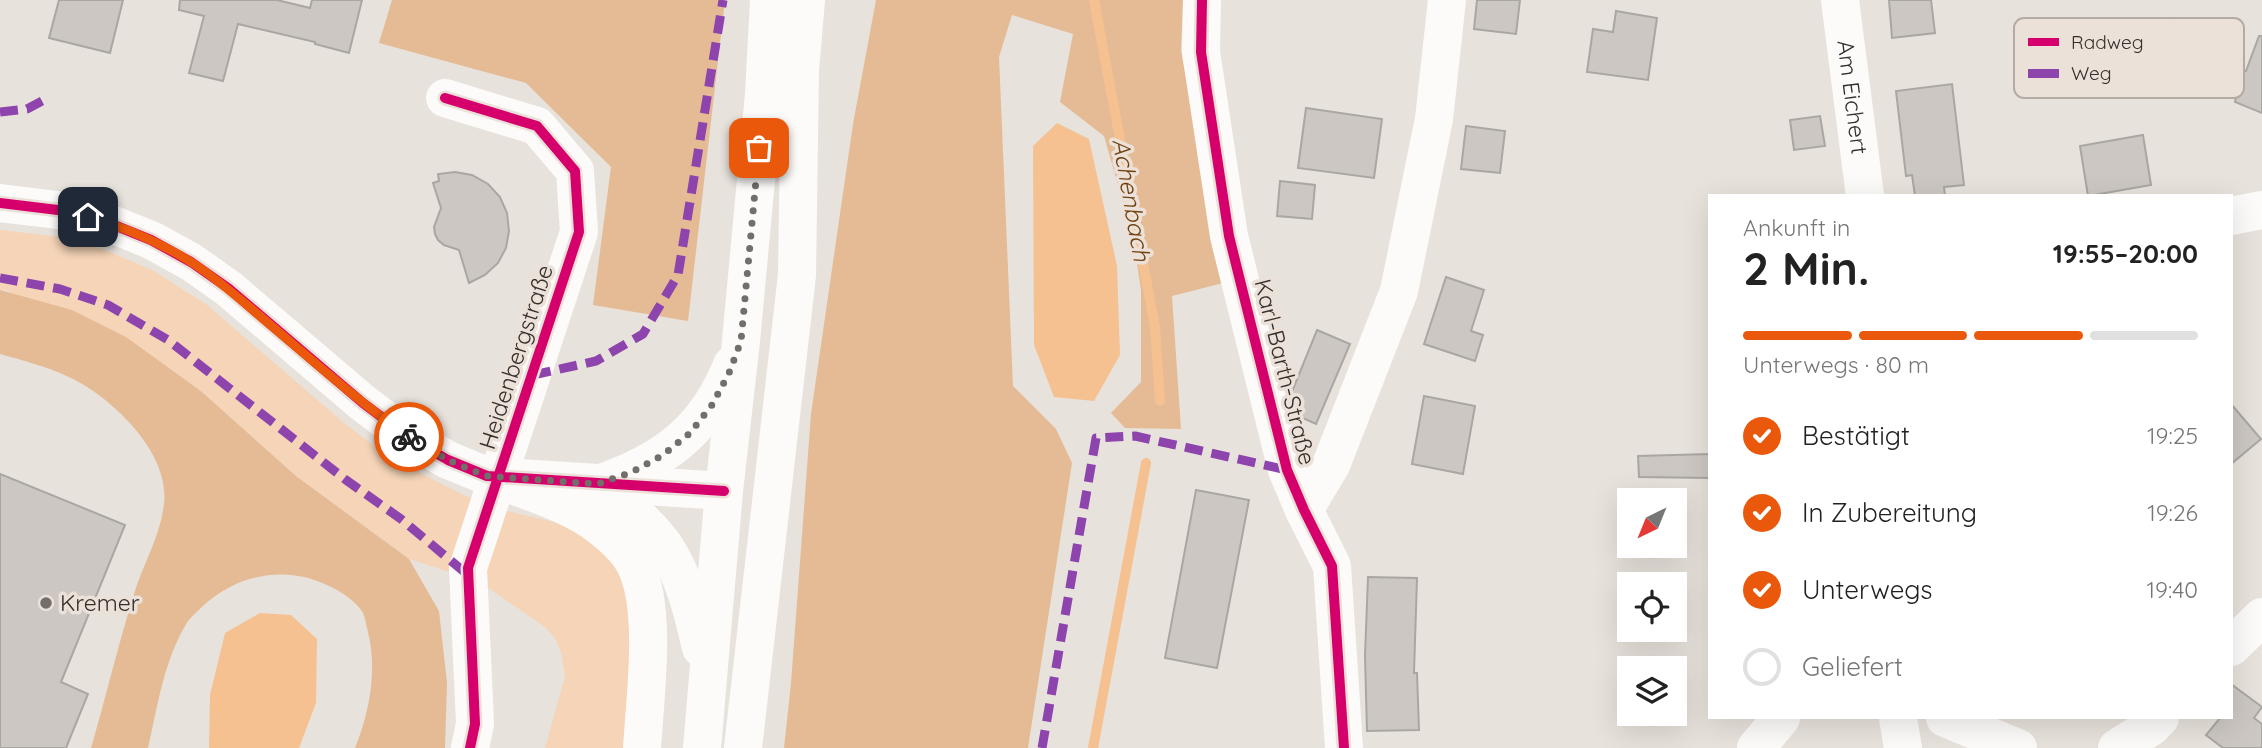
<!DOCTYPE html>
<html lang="de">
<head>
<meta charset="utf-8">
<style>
	body { margin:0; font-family:Quicksand,sans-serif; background:#f6f6f6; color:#222; height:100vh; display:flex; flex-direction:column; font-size:26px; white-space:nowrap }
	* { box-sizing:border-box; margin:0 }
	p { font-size:23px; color:#767676 }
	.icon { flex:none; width:38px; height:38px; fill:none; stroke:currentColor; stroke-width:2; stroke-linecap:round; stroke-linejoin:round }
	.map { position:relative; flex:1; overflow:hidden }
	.sheet { position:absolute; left:1708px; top:194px; width:525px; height:525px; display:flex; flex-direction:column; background:#fff; border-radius:0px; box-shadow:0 7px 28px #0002 }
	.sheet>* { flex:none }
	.needle { width:46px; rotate:223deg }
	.buttons { position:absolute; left:1617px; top:488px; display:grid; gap:14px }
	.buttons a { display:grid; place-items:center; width:70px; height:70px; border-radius:0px; background:#fff; box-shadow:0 7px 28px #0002; font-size:35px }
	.pin { position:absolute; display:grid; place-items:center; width:60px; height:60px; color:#fff; margin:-30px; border-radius:14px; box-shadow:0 4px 10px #0006 }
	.courier { position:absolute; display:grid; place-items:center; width:70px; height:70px; margin:-35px; border:5px solid #ea580c; border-radius:50%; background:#fff; color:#222; box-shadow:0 2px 9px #0007 }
	.headline em { font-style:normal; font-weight:700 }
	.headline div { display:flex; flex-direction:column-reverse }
	.headline { display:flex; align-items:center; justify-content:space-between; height:119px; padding:0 35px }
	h1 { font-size:46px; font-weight:700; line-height:52px }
	.bar { display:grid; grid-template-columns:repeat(4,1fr); gap:10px 7px; align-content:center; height:84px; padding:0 35px }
	.bar i { height:9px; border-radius:5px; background:#e0e0e0 }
	.bar .current { background:#ea580c }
	.bar p { grid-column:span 4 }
	ol { padding:0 35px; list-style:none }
	li { display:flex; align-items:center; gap:21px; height:77px }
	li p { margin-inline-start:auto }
	li .icon { padding:7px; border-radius:50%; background:#ea580c; color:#fff; stroke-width:4 }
	li:last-child { color:#767676 }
	li i { width:38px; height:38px; border:4px solid #e0e0e0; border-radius:50% }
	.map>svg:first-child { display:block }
</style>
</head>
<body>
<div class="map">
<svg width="2262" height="748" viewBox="0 0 2262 748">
	<rect width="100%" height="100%" fill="#e8e2dc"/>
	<!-- green -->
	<polygon fill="#f5d4b7" points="0,230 53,236 103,249 154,271 207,305 344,423 386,455 463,495 498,509 558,523 578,532 610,559 620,576 634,617 627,748 545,748 565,676 561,652 555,638 545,627 478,581 409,559 296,476 202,392 6,290 0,290"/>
	<!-- forest -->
	<g fill="#e4bb94">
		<polygon points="392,0 725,0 688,321 593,305 611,167 526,83 379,43"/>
		<polygon points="876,0 1183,0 1181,50 1223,283 1172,296 1181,429 1125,428 1111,413 1141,382 1141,290 1133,237 1104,136 1060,102 1073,34 1012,15 999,57 1013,386 1056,429 1072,463 1028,748 784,748 791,683 811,414 853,124"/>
		<path d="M0,290L72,310L126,337L202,392L296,476L409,559L439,611L447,683L445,748H355C370,711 378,668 367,628C366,624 365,617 363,613C357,603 345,594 335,589C291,564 240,572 203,606C198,611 192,616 188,621C164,659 158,705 148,748H91C106,697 118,645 134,594C143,564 161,535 164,503C170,454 115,401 75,380C52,368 25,361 0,354Z"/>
	</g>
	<!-- water -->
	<g fill="#f5c191">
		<polygon points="1057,123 1089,139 1117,266 1120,355 1094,401 1054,397 1034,345 1033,146"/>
		<polygon points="260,613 291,615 317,639 316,703 299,748 209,748 210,695 225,633"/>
	</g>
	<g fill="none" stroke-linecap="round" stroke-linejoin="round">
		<!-- stream -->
		<g stroke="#f5c191" stroke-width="10">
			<polyline points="1094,0 1155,327 1160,401"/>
			<polyline points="1093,748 1146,463"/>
		</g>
	</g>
	<!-- building -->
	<g fill="#ccc7c3" stroke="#aaa6a1" stroke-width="2">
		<polygon points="59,0 123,0 110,53 49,38"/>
		<polygon points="180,0 277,0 310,8 312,0 362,0 349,53 315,44 315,42 238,24 223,81 189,73 204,16 179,10"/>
		<polygon points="1477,0 1520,0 1516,34 1474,29"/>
		<polygon points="1889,0 1931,0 1935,33 1892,38"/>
		<polygon points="1616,11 1657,18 1648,80 1587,72 1593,29 1613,32"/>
		<polygon points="2174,18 2205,29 2201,39 2223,48 2218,60 2246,71 2259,36 2262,36 2262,113 2235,102 2236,97 2181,76 2180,79 2154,69"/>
		<polygon points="1952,84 1964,185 1944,187 1945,196 1915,196 1912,175 1906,176 1896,91"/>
		<polygon points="1306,108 1382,119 1374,178 1298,168"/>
		<polygon points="1820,116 1825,146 1794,150 1790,120"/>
		<polygon points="1466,126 1505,131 1500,173 1461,169"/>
		<polygon points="2143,135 2151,185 2088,196 2080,146"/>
		<polygon points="455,172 472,175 488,184 500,197 507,213 509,231 506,248 498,263 485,275 469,283 459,250 444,245 438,240 435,234 434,227 441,208 433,183 439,181 438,174"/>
		<polygon points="1280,181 1315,185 1312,219 1277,216"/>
		<polygon points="1446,277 1484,290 1471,331 1483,335 1475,361 1424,344"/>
		<polygon points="1317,330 1350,344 1316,424 1296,415 1291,394"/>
		<polygon points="1424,396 1475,406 1463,474 1412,464"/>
		<polygon points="2231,404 2261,439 2231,464"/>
		<polygon points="1710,454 1710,478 1639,477 1638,456"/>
		<polygon points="0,474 125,525 61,682 88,694 66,748 0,748"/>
		<polygon points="1196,490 1249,500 1217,668 1165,658"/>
		<polygon points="1368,577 1417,578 1414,673 1417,673 1419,730 1367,731 1365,656"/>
		<polygon points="2231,684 2262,707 2254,718 2262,724 2262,748 2223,748 2206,735 2220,718 2231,718"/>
	</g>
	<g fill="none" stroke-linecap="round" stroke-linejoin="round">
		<!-- minor -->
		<g stroke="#fcfbfa" stroke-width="38">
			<polyline points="1202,0 1201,52 1229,236 1287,470 1304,510 1332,566 1344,748"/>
			<path id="s1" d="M1840,0L1865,196"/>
			<polyline points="445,98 537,126 575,171 579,232 468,568 475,724 470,748"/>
			<polyline points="0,203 66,211 109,223 151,240 191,262 228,288 363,403 408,437 448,460 487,476 724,491"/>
			<polyline points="2231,216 2262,210"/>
			<polyline points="1304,510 1331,465 1399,291 1434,119 1447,0"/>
			<polyline points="2231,647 2262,617"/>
			<polyline points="1898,718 1903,748"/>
			<polyline points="1945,718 2018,748"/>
			<polyline points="1756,748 1781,718"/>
			<polyline points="2117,748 2151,727 2160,718"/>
		</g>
		<!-- major -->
		<g stroke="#fcfbfa" stroke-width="38">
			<path d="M487,476C521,489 560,500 591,520C608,532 627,547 636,566C657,611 645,698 642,748"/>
			<path d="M598,484C621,503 648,522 665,547C685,577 693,614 701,648"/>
			<path d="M598,484C663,462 706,431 732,365"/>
			<polyline points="702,748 724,491 741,341 764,94 769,0"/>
			<polyline points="743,748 797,275 800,70 806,0"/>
		</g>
		<!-- quiet -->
		<g stroke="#8e44ad" stroke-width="9" stroke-dasharray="18 9" stroke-linecap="butt">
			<polyline points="0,112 27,109 42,101"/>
			<polyline points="0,278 60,289 108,305 168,340 346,480 401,519 468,575"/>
			<polyline points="533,375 596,361 643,334 678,275 723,0"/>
			<polyline points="1042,748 1096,438 1135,436 1287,470"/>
		</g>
		<defs>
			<g id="cycleway">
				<polyline points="1202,0 1201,52 1229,236 1287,470 1304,510 1332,566 1344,748"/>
				<polyline points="445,98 537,126 575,171 579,232 468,568 475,724 470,748"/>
				<polyline points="0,203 66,211 109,223 151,240 191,262 228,288 363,403 408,437 448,460 487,476 724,491"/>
			</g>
		</defs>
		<!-- cycleway casing -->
		<use href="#cycleway" stroke="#ece1d8" stroke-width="15"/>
		<!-- cycleway -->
		<use href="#cycleway" stroke="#d6006c" stroke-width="10"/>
	</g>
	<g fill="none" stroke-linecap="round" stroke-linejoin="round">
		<!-- done -->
		<polyline stroke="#726e6a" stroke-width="7" stroke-dasharray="0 12.6" points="409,437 448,460 486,476 598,484 632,472 663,455 690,433 712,405 729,373 741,341 759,148"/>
		<!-- route -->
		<path stroke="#ea580c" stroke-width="9" d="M88,217C124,227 159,242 191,262C218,279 242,301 267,322C313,361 359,402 409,437"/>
	</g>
	<!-- markers -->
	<circle fill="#726e6a" stroke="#ece1d8" stroke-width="2.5" cx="46" cy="603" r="7"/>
	<g text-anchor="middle" stroke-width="7" stroke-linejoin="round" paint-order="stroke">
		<!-- street labels -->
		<g font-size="23" fill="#332f2c" stroke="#ece1d8">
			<text dy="8" stroke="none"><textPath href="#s1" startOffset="98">Am Eichert</textPath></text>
			<text transform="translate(516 357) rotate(-72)" y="8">Heidenbergstraße</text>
			<text transform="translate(1285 372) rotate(76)" y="8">Karl-Barth-Straße</text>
		</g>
		<!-- poi labels -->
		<g font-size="23" fill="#332f2c" stroke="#ece1d8" text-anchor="start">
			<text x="60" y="611">Kremer</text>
		</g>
		<!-- water labels -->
		<g font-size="24" font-style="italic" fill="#704210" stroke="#ece1d8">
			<text transform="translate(1131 200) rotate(80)" y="8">Achenbach</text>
		</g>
	</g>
	<!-- legend -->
	<rect x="2014" y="18" width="230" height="80" rx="10" fill="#ece1d8" stroke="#b4aca4" stroke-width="2"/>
	<rect x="2028" y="38" width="31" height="8" fill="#d6006c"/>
	<rect x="2028" y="69" width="31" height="9" fill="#8e44ad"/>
	<g font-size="19" fill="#332f2c">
		<text x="2071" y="49">Radweg</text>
		<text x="2071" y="80">Weg</text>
	</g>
</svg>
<div class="buttons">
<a><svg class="needle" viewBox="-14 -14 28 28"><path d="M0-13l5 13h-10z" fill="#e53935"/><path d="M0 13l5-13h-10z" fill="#767676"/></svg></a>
<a><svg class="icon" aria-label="locate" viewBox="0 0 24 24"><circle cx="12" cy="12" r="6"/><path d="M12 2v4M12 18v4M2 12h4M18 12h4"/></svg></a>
<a><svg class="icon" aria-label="layers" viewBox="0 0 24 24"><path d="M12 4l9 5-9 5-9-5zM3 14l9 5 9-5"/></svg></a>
</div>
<div class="pin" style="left:759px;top:148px;background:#ea580c"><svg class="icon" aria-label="bag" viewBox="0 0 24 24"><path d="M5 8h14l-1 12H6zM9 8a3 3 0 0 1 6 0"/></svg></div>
<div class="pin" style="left:88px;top:217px;background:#1f2937"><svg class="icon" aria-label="home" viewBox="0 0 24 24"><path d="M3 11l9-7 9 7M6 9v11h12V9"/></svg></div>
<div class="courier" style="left:409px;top:437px"><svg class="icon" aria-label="bike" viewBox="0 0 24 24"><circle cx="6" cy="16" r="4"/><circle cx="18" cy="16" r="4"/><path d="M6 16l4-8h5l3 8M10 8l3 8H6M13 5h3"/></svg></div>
<section class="sheet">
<div class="headline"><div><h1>2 Min.</h1><p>Ankunft in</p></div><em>19:55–20:00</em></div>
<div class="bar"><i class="current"></i><i class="current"></i><i class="current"></i><i></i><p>Unterwegs · 80 m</p></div>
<ol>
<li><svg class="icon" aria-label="check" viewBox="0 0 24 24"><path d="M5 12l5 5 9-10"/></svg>Bestätigt<p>19:25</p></li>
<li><svg class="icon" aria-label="check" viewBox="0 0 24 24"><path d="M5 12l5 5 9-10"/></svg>In Zubereitung<p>19:26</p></li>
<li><svg class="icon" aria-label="check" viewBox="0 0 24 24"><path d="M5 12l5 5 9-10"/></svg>Unterwegs<p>19:40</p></li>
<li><i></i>Geliefert</li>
</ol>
</section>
</div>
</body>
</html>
